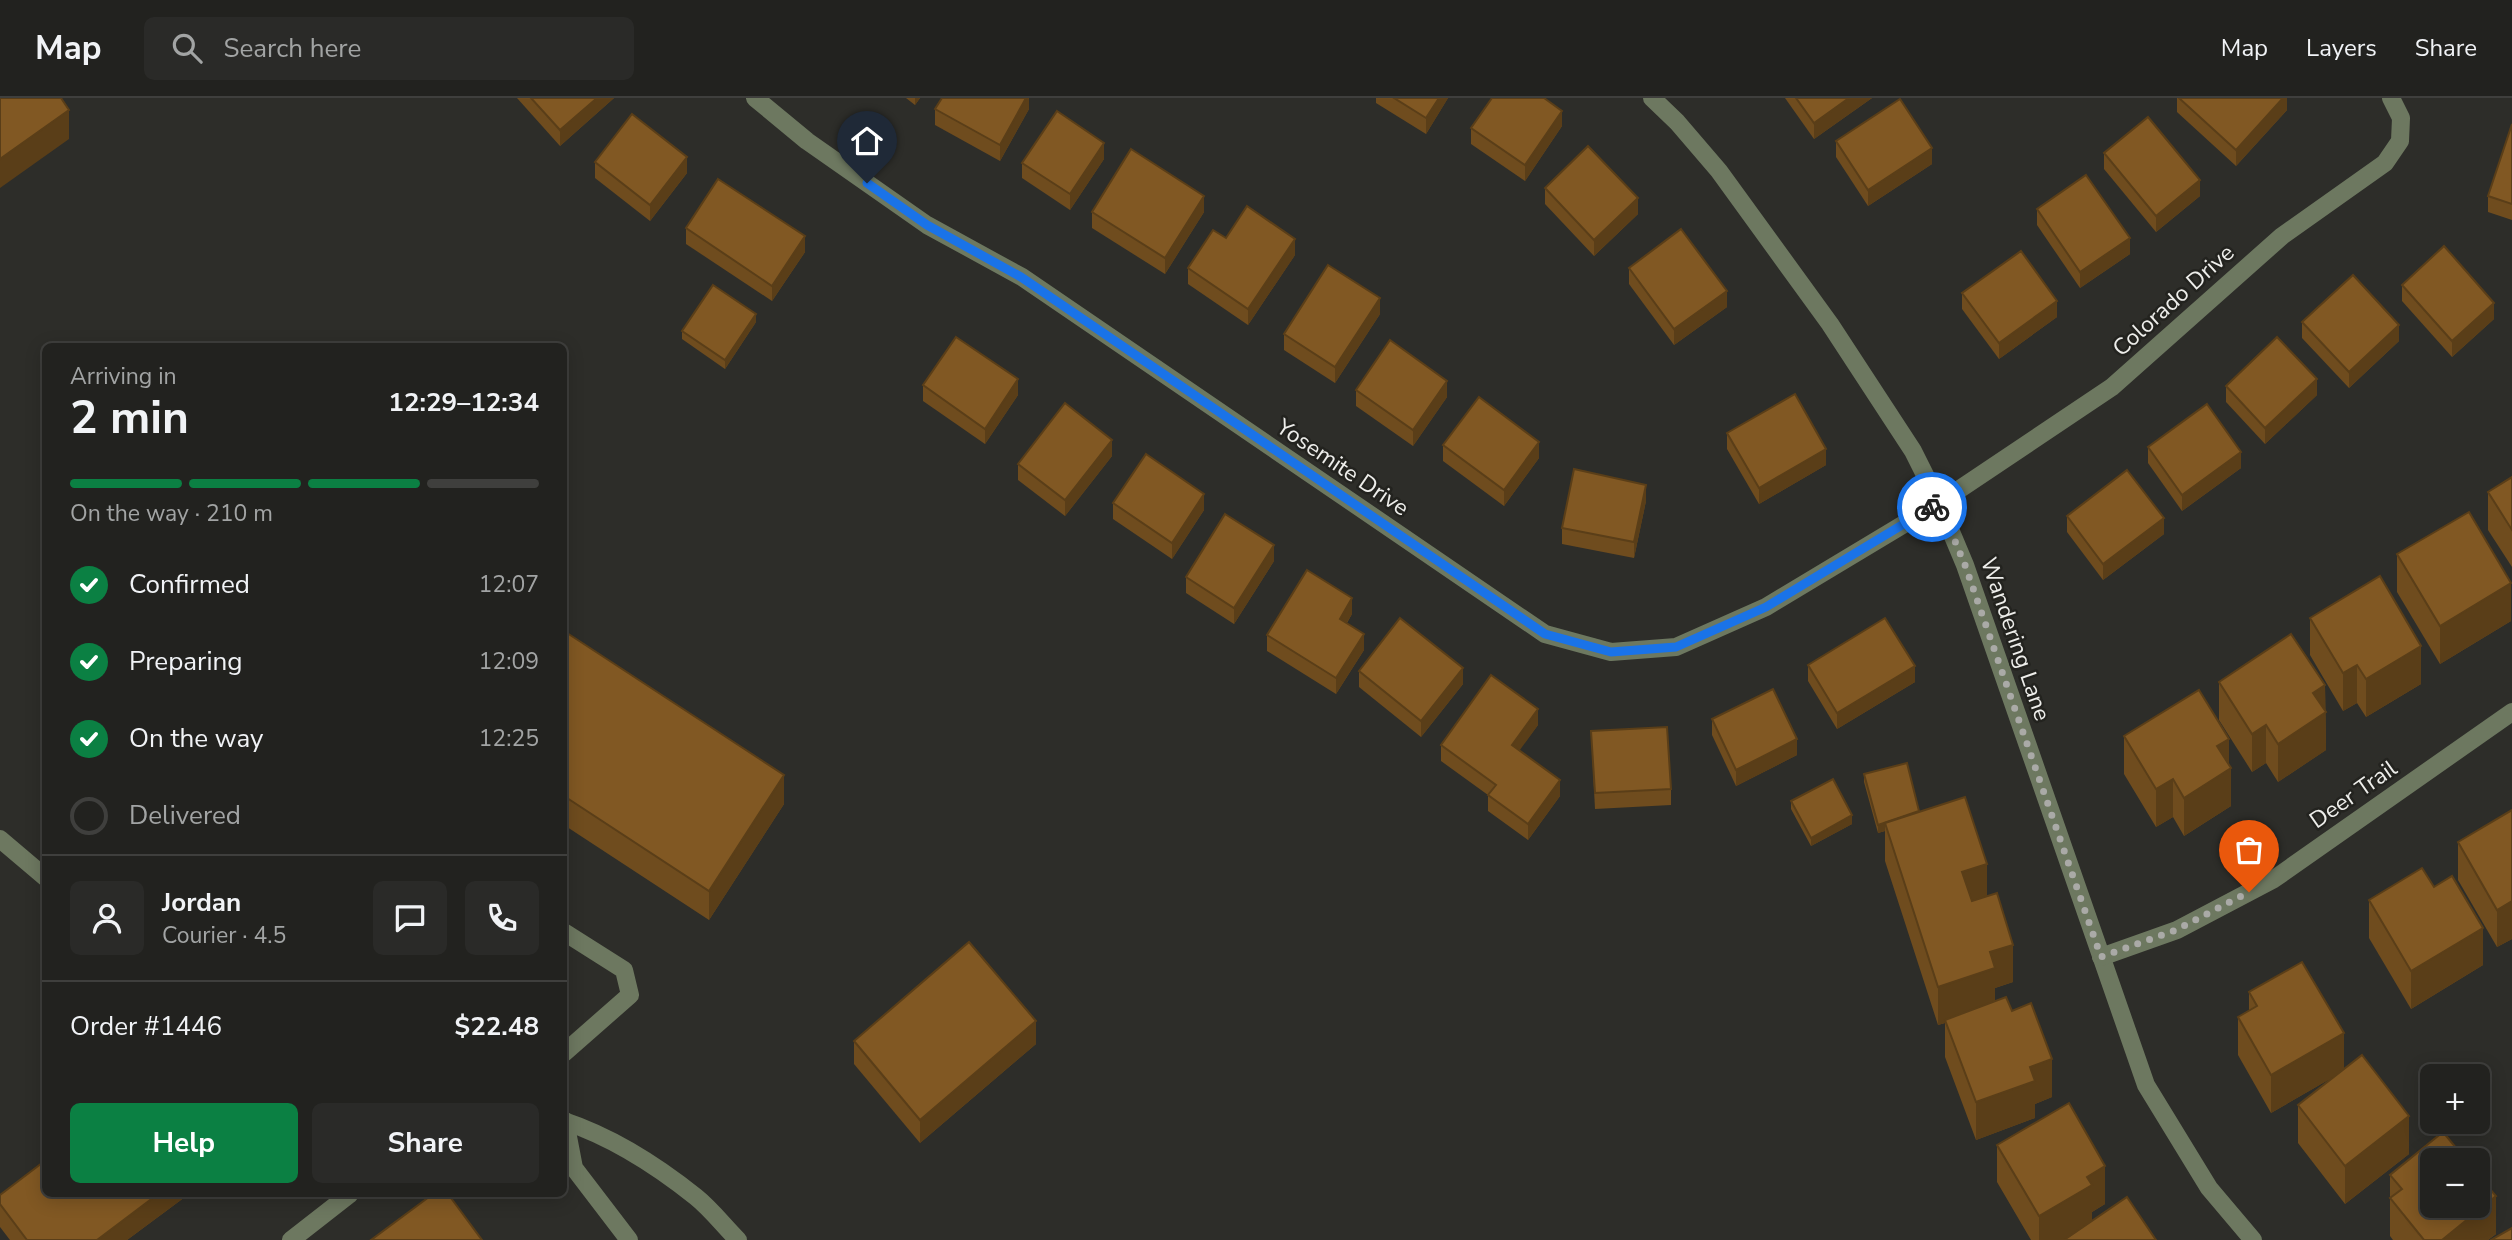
<!DOCTYPE html>
<html lang="en">
<head>
<meta charset="utf-8">
<style>
	body { margin:0; font-family:"Nunito Sans",sans-serif; background:#2a2a28; color:#f1f3f6; height:100vh; display:flex; flex-direction:column; font-size:26px; white-space:nowrap }
	* { box-sizing:border-box; margin:0 }
	p { font-size:23px; color:#a2a4a4 }
	.icon { flex:none; width:38px; height:38px; fill:none; stroke:currentColor; stroke-width:2; stroke-linecap:round; stroke-linejoin:round }
	.map { position:relative; flex:1; overflow:hidden }
	.sheet { position:absolute; left:42px; top:245px; width:525px; height:854px; display:flex; flex-direction:column; background:#22221f; border-radius:10px; box-shadow:0 4px 18px #0003,0 0 0 2px #3f3f3d }
	.sheet>* { flex:none }
	.buttons { position:absolute; left:2420px; top:966px; display:grid; gap:14px }
	.buttons a { display:grid; place-items:center; width:70px; height:70px; border-radius:10px; background:#22221f; box-shadow:0 4px 18px #0003,0 0 0 2px #3f3f3d; font-size:35px }
	.pin { position:absolute; display:grid; place-items:center; width:60px; height:60px; color:#fff; margin:-72px -30px; border-radius:50% 50% 50% 0; rotate:-45deg; box-shadow:0 0 7px #0007 }
	.pin .icon { rotate:45deg }
	.courier { position:absolute; display:grid; place-items:center; width:70px; height:70px; margin:-35px; border:5px solid #1a73e8; border-radius:50%; background:#fff; color:#222; box-shadow:0 2px 9px #0007 }
	.summary em { font-style:normal; font-weight:700 }
	.summary div { display:flex; flex-direction:column-reverse }
	.summary { display:flex; align-items:center; justify-content:space-between; height:119px; padding:0 28px }
	h1 { font-size:46px; font-weight:700; line-height:52px }
	.bar { display:grid; grid-template-columns:repeat(4,1fr); gap:10px 7px; align-content:center; height:84px; padding:0 28px }
	.bar i { height:9px; border-radius:5px; background:#3f3f3d }
	.bar .selected { background:#0b8043 }
	.bar p { grid-column:span 4 }
	.line { display:flex; align-items:center; gap:18px; padding:0 28px; border-top:2px solid #3f3f3d }
	.line div { flex:1 }
	.round { display:grid; place-items:center; flex:none; width:74px; height:74px; border-radius:10px; background:#2a2a28 }
	ol { padding:0 28px; list-style:none }
	li { display:flex; align-items:center; gap:21px; height:77px }
	li p { margin-inline-start:auto }
	li .icon { padding:7px; border-radius:50%; background:#0b8043; color:#fff; stroke-width:4 }
	li:last-child { color:#a2a4a4 }
	li i { width:38px; height:38px; border:4px solid #3f3f3d; border-radius:50% }
	.primary-button { display:flex; gap:14px; margin-top:auto; padding:14px 28px }
	.primary-button a { flex:1; height:80px; border-radius:10px; background:#0b8043; color:#fff; font-size:28px; font-weight:700; line-height:80px; text-align:center }
	.primary-button a+a { background:#2a2a28; color:#f1f3f6 }
	header { display:flex; align-items:center; gap:42px; box-sizing:border-box; height:98px; padding:0 35px; background:#22221f; border-bottom:2px solid #3f3f3d }
	header strong { font-size:33px }
	nav { display:flex; gap:38px; margin-inline-start:auto; font-size:24px }
	.search { width:490px; height:63px; background:#2a2a28; display:flex; align-items:center; gap:18px; box-sizing:border-box; padding:0 24px; border-radius:10px; color:#a2a4a4; font-size:26px }
	.map>svg:first-child { display:block }
</style>
</head>
<body>
<header>
<strong>Map</strong>
<div class="search"><svg class="icon" aria-label="search" viewBox="0 0 24 24"><circle cx="10" cy="10" r="6"/><path d="M15 15l6 6"/></svg>Search here</div>
<nav><a>Map</a><a>Layers</a><a>Share</a></nav>
</header>
<div class="map">
<svg width="2512" height="1142" viewBox="0 0 2512 1142">
	<rect width="100%" height="100%" fill="#2d2d29"/>
	<g fill="none" stroke-linecap="round" stroke-linejoin="round">
		<!-- minor -->
		<g stroke="#6d7860" stroke-width="18">
			<polyline points="755,0 807,43 927,127 1022,179 1545,536 1611,554 1676,549 1766,509 1939,405 2112,289 2282,138 2385,65 2400,43 2401,20 2391,0"/>
			<polyline points="1652,0 1677,24 1719,73 1830,226 1913,353 1939,405 1965,467 2146,987 2209,1090 2253,1142"/>
			<polyline points="0,741 46,780"/>
			<polyline points="564,834 624,872 630,897 564,955"/>
			<polyline points="2101,859 2177,832 2274,781 2512,614"/>
			<path d="M564,1023C612,1039 656,1067 696,1099C711,1111 724,1128 738,1142"/>
			<polyline points="565,1023 574,1070 629,1142"/>
			<polyline points="291,1142 350,1096"/>
		</g>
	</g>
	<!-- wall -->
	<g fill="#6f4c1e">
		<polygon points="517,0 614,0 560,48"/>
		<polygon points="906,0 920,0 915,7"/>
		<polygon points="1029,0 1029,11 1000,63 935,27 935,11"/>
		<polygon points="1376,0 1448,0 1426,36 1376,5"/>
		<polygon points="1785,0 1872,0 1814,41"/>
		<polygon points="2177,0 2287,0 2287,12 2236,68 2177,14"/>
		<polygon points="2512,26 2512,122 2488,114 2488,98"/>
		<polygon points="1562,28 1525,83 1471,46 1471,30"/>
		<polygon points="1836,43 1932,66 1868,108 1836,59"/>
		<polygon points="2104,55 2200,98 2156,134 2104,71"/>
		<polygon points="1104,61 1070,112 1022,80 1022,65"/>
		<polygon points="595,64 687,75 650,123 595,80"/>
		<polygon points="1545,90 1638,116 1594,158 1545,106"/>
		<polygon points="2037,111 2130,156 2080,190 2037,127"/>
		<polygon points="1092,114 1204,114 1165,176 1092,130"/>
		<polygon points="686,130 805,154 772,203 686,146"/>
		<polygon points="1295,157 1248,227 1188,186 1188,170"/>
		<polygon points="1629,170 1727,209 1674,247 1629,186"/>
		<polygon points="2402,187 2494,221 2452,259 2402,203"/>
		<polygon points="1962,195 2057,219 1999,261 1962,211"/>
		<polygon points="1380,216 1335,285 1284,252 1284,236"/>
		<polygon points="756,224 725,271 682,241 682,233"/>
		<polygon points="2302,224 2399,243 2349,290 2302,240"/>
		<polygon points="923,287 1018,297 985,346 923,303"/>
		<polygon points="2226,288 2317,297 2265,346 2226,304"/>
		<polygon points="1356,292 1447,299 1413,348 1356,308"/>
		<polygon points="1727,335 1826,367 1759,406 1727,351"/>
		<polygon points="1443,347 1539,360 1504,408 1443,363"/>
		<polygon points="2148,349 2241,370 2182,413 2148,365"/>
		<polygon points="1112,358 1065,418 1018,382 1018,366"/>
		<polygon points="2512,379 2512,469 2488,432 2488,394"/>
		<polygon points="1646,403 1634,460 1562,446 1562,430"/>
		<polygon points="1113,405 1204,412 1172,461 1113,421"/>
		<polygon points="2067,418 2164,436 2103,482 2067,434"/>
		<polygon points="2397,456 2511,523 2440,566 2397,494"/>
		<polygon points="1274,463 1234,526 1186,495 1186,479"/>
		<polygon points="1352,516 1347,525 1364,552 1336,596 1267,553 1267,537"/>
		<polygon points="2310,520 2421,586 2366,619 2357,605 2343,613 2310,557"/>
		<polygon points="564,533 784,706 709,822 564,727"/>
		<polygon points="1808,567 1915,584 1837,631 1808,583"/>
		<polygon points="1359,573 1463,586 1421,639 1359,589"/>
		<polygon points="2219,584 2325,587 2326,652 2278,684 2266,665 2252,674 2219,622"/>
		<polygon points="1712,621 1797,657 1736,688 1712,637"/>
		<polygon points="1538,627 1519,652 1560,698 1528,742 1488,713 1488,697 1441,663 1441,647"/>
		<polygon points="1591,633 1671,691 1671,707 1595,711"/>
		<polygon points="2124,638 2229,667 2231,708 2184,738 2173,719 2156,729 2124,676"/>
		<polygon points="1864,676 1919,713 1987,798 2013,884 1995,890 1995,903 2052,999 2035,1006 2035,1020 1976,1042 1945,959 1945,925 1938,927 1885,763 1885,733 1878,735 1864,684"/>
		<polygon points="1791,703 1852,726 1811,748 1791,711"/>
		<polygon points="2512,712 2512,841 2497,849 2458,782 2458,744"/>
		<polygon points="2434,789 2483,867 2411,911 2369,840 2369,802"/>
		<polygon points="2249,894 2344,971 2409,1056 2345,1106 2298,1045 2298,1007 2335,978 2271,1015 2238,957 2238,919 2249,912"/>
		<polygon points="854,943 1036,946 920,1045 854,966"/>
		<polygon points="1997,1047 2105,1106 2092,1114 2092,1123 2063,1142 2031,1142 1997,1084"/>
		<polygon points="2390,1077 2496,1136 2488,1142 2393,1142 2390,1138"/>
		<polygon points="46,1096 189,1096 127,1142 10,1142 0,1129 0,1097"/>
	</g>
	<!-- shaded-wall -->
	<g fill="#5a3e18">
		<polygon points="597,0 614,0 560,48 560,32"/>
		<polygon points="915,0 920,0 915,7"/>
		<polygon points="1026,0 1029,0 1029,11 1000,63 1000,47"/>
		<polygon points="1439,0 1448,0 1426,36 1426,20"/>
		<polygon points="1849,0 1872,0 1814,41 1814,25"/>
		<polygon points="2283,0 2287,0 2287,12 2236,68 2236,52"/>
		<polygon points="69,12 69,41 0,90 0,61"/>
		<polygon points="1562,13 1562,28 1525,83 1525,67"/>
		<polygon points="1104,45 1104,61 1070,112 1070,96"/>
		<polygon points="1932,50 1932,66 1868,108 1868,92"/>
		<polygon points="687,59 687,75 650,123 650,107"/>
		<polygon points="2200,82 2200,98 2156,134 2156,118"/>
		<polygon points="1204,98 1204,114 1165,176 1165,160"/>
		<polygon points="1638,100 1638,116 1594,158 1594,142"/>
		<polygon points="805,138 805,154 772,203 772,188"/>
		<polygon points="2130,140 2130,156 2080,190 2080,174"/>
		<polygon points="1295,141 1295,157 1248,227 1248,211"/>
		<polygon points="1727,193 1727,209 1674,247 1674,231"/>
		<polygon points="1380,200 1380,216 1335,285 1335,269"/>
		<polygon points="2057,203 2057,219 1999,261 1999,245"/>
		<polygon points="2494,205 2494,221 2452,259 2452,243"/>
		<polygon points="756,216 756,224 725,271 725,262"/>
		<polygon points="2399,227 2399,243 2349,290 2349,274"/>
		<polygon points="1018,281 1018,297 985,346 985,331"/>
		<polygon points="2317,281 2317,297 2265,346 2265,330"/>
		<polygon points="1447,283 1447,299 1413,348 1413,332"/>
		<polygon points="1112,342 1112,358 1065,418 1065,402"/>
		<polygon points="1539,344 1539,360 1504,408 1504,392"/>
		<polygon points="1826,351 1826,367 1759,406 1759,390"/>
		<polygon points="2241,354 2241,370 2182,413 2182,397"/>
		<polygon points="1646,387 1646,403 1634,460 1634,444"/>
		<polygon points="1204,396 1204,412 1172,461 1172,445"/>
		<polygon points="2164,420 2164,436 2103,482 2103,466"/>
		<polygon points="1274,447 1274,463 1234,526 1234,510"/>
		<polygon points="2511,485 2511,523 2440,566 2440,528"/>
		<polygon points="1352,500 1352,516 1340,536 1340,521"/>
		<polygon points="1364,536 1364,552 1336,596 1336,580"/>
		<polygon points="2421,548 2421,586 2366,619 2366,581"/>
		<polygon points="2357,567 2357,605 2343,613 2343,575"/>
		<polygon points="1915,568 1915,584 1837,631 1837,615"/>
		<polygon points="1463,570 1463,586 1421,639 1421,623"/>
		<polygon points="2325,587 2326,652 2278,684 2278,646 2313,595"/>
		<polygon points="1538,611 1538,627 1512,663 1512,647"/>
		<polygon points="2266,627 2266,665 2252,674 2252,636"/>
		<polygon points="1797,641 1797,657 1736,688 1736,672"/>
		<polygon points="2229,641 2229,671 2231,670 2231,708 2184,738 2184,700 2217,648"/>
		<polygon points="784,677 784,706 709,822 709,793"/>
		<polygon points="2173,681 2173,719 2156,729 2156,691"/>
		<polygon points="1560,682 1560,698 1528,742 1528,726"/>
		<polygon points="1852,717 1852,726 1811,748 1811,740"/>
		<polygon points="1885,725 1885,733 1878,735 1878,727"/>
		<polygon points="1987,766 1987,803 1962,811 1962,774"/>
		<polygon points="2512,803 2512,841 2497,849 2497,812"/>
		<polygon points="2483,830 2483,867 2411,911 2411,873"/>
		<polygon points="2013,847 2013,884 1995,890 1995,908 1945,922 1945,925 1938,927 1938,889 1990,854"/>
		<polygon points="1036,923 1036,946 920,1045 920,1022"/>
		<polygon points="2344,935 2344,973 2271,1015 2271,977"/>
		<polygon points="2052,961 2052,999 2035,1006 2035,1020 1976,1042 1976,1004 2030,969"/>
		<polygon points="2409,1018 2409,1056 2345,1106 2345,1068"/>
		<polygon points="2105,1068 2105,1106 2092,1114 2092,1125 2063,1142 2039,1142 2039,1118 2087,1079"/>
		<polygon points="158,1096 189,1096 127,1142 97,1142"/>
		<polygon points="2496,1098 2496,1136 2488,1142 2442,1142"/>
	</g>
	<!-- building -->
	<g fill="#815823" stroke="#5a3e18" stroke-width="2">
		<polygon points="0,0 61,0 69,12 0,61"/>
		<polygon points="531,0 597,0 560,32"/>
		<polygon points="942,0 1026,0 1000,47 935,11"/>
		<polygon points="1394,0 1439,0 1426,20"/>
		<polygon points="1492,0 1544,0 1562,13 1525,67 1471,30"/>
		<polygon points="1796,0 1849,0 1814,25"/>
		<polygon points="2179,0 2283,0 2236,52"/>
		<polygon points="1900,1 1932,50 1868,92 1836,43"/>
		<polygon points="1057,13 1104,45 1070,96 1022,65"/>
		<polygon points="632,16 687,59 650,107 595,64"/>
		<polygon points="2148,19 2200,82 2156,118 2104,55"/>
		<polygon points="2512,26 2512,106 2488,98"/>
		<polygon points="1588,48 1638,100 1594,142 1545,90"/>
		<polygon points="1131,51 1204,98 1165,160 1092,114"/>
		<polygon points="2086,77 2130,140 2080,174 2037,111"/>
		<polygon points="718,81 805,138 772,188 686,130"/>
		<polygon points="1247,108 1295,141 1248,211 1188,170 1213,132 1226,140"/>
		<polygon points="1681,131 1727,193 1674,231 1629,170"/>
		<polygon points="2444,148 2494,205 2452,243 2402,187"/>
		<polygon points="2021,153 2057,203 1999,245 1962,195"/>
		<polygon points="1328,167 1380,200 1335,269 1284,236"/>
		<polygon points="2353,177 2399,227 2349,274 2302,224"/>
		<polygon points="713,187 756,216 725,262 682,233"/>
		<polygon points="956,239 1018,281 985,331 923,287"/>
		<polygon points="2277,239 2317,281 2265,330 2226,288"/>
		<polygon points="1390,242 1447,283 1413,332 1356,292"/>
		<polygon points="1795,296 1826,351 1759,390 1727,335"/>
		<polygon points="1479,299 1539,344 1504,392 1443,347"/>
		<polygon points="1065,305 1112,342 1065,402 1018,366"/>
		<polygon points="2207,306 2241,354 2182,397 2148,349"/>
		<polygon points="1146,356 1204,396 1172,445 1113,405"/>
		<polygon points="1574,371 1646,387 1634,444 1562,430"/>
		<polygon points="2127,372 2164,420 2103,466 2067,418"/>
		<polygon points="2512,379 2512,432 2488,394"/>
		<polygon points="2469,414 2511,485 2440,528 2397,456"/>
		<polygon points="1225,416 1274,447 1234,510 1186,479"/>
		<polygon points="1307,472 1352,500 1340,521 1364,536 1336,580 1267,537"/>
		<polygon points="2380,478 2421,548 2366,581 2357,567 2343,575 2310,520"/>
		<polygon points="1400,520 1463,570 1421,623 1359,573"/>
		<polygon points="1885,520 1915,568 1837,615 1808,567"/>
		<polygon points="564,533 784,677 709,793 564,698"/>
		<polygon points="2291,536 2325,587 2313,595 2326,614 2278,646 2266,627 2252,636 2219,584"/>
		<polygon points="1491,577 1538,611 1512,647 1560,682 1528,726 1488,697 1496,687 1441,647"/>
		<polygon points="1773,591 1797,641 1736,672 1712,621"/>
		<polygon points="2199,592 2229,641 2217,648 2231,670 2184,700 2173,681 2156,691 2124,638"/>
		<polygon points="1667,629 1671,691 1595,695 1591,633"/>
		<polygon points="1907,665 1919,713 1878,727 1864,676"/>
		<polygon points="1833,681 1852,717 1811,740 1791,703"/>
		<polygon points="1965,699 1987,766 1962,774 1972,803 1997,795 2013,847 1990,854 1995,870 1938,889 1885,725"/>
		<polygon points="2512,712 2512,803 2497,812 2458,744"/>
		<polygon points="2422,770 2434,789 2452,778 2483,830 2411,873 2369,802"/>
		<polygon points="969,844 1036,923 920,1022 854,943"/>
		<polygon points="2302,864 2344,935 2271,977 2238,919 2257,908 2249,894"/>
		<polygon points="2006,899 2012,913 2031,905 2052,961 2030,969 2035,983 1976,1004 1945,922"/>
		<polygon points="2362,957 2409,1018 2345,1068 2298,1007"/>
		<polygon points="2069,1005 2105,1068 2087,1079 2092,1087 2039,1118 1997,1047"/>
		<polygon points="2443,1034 2466,1062 2432,1062 2432,1108 2478,1108 2478,1077 2496,1098 2442,1142 2424,1142 2390,1100 2402,1091 2390,1077"/>
		<polygon points="46,1062 46,1096 158,1096 97,1142 27,1142 0,1106 0,1097"/>
		<polygon points="433,1096 448,1096 482,1142 371,1142"/>
		<polygon points="2127,1099 2156,1142 2064,1142"/>
		<polygon points="2512,1130 2512,1142 2491,1142"/>
	</g>
	<g fill="none" stroke-linecap="round" stroke-linejoin="round">
		<!-- done -->
		<polyline stroke="#aaaaa7" stroke-width="7" stroke-dasharray="0 12.6" points="1932,409 1939,405 1965,467 2101,859 2176,832 2249,794"/>
		<!-- route -->
		<polyline stroke="#1a73e8" stroke-width="9" points="867,85 927,127 1021,179 1545,536 1611,554 1676,549 1766,509 1932,409"/>
	</g>
	<g text-anchor="middle" stroke-width="5" stroke-linejoin="round" paint-order="stroke">
		<!-- street labels -->
		<g font-size="23" fill="#eeeeeb" stroke="#23231f">
			<text transform="translate(2173 202) rotate(-42)" y="8">Colorado Drive</text>
			<text transform="translate(1343 369) rotate(34)" y="8">Yosemite Drive</text>
			<text transform="translate(2016 541) rotate(71)" y="8">Wandering Lane</text>
			<text transform="translate(2353 696) rotate(-35)" y="8">Deer Trail</text>
		</g>
	</g>
</svg>
<div class="buttons">
<a>+</a>
<a>−</a>
</div>
<div class="pin" style="left:2249px;top:794px;background:#ea580c"><svg class="icon" aria-label="bag" viewBox="0 0 24 24"><path d="M5 8h14l-1 12H6zM9 8a3 3 0 0 1 6 0"/></svg></div>
<div class="pin" style="left:867px;top:85px;background:#1f2937"><svg class="icon" aria-label="home" viewBox="0 0 24 24"><path d="M3 11l9-7 9 7M6 9v11h12V9"/></svg></div>
<div class="courier" style="left:1932px;top:409px"><svg class="icon" aria-label="bike" viewBox="0 0 24 24"><circle cx="6" cy="16" r="4"/><circle cx="18" cy="16" r="4"/><path d="M6 16l4-8h5l3 8M10 8l3 8H6M13 5h3"/></svg></div>
<section class="sheet">
<div class="summary"><div><h1>2 min</h1><p>Arriving in</p></div><em>12:29–12:34</em></div>
<div class="bar"><i class="selected"></i><i class="selected"></i><i class="selected"></i><i></i><p>On the way · 210 m</p></div>
<ol>
<li><svg class="icon" aria-label="check" viewBox="0 0 24 24"><path d="M5 12l5 5 9-10"/></svg>Confirmed<p>12:07</p></li>
<li><svg class="icon" aria-label="check" viewBox="0 0 24 24"><path d="M5 12l5 5 9-10"/></svg>Preparing<p>12:09</p></li>
<li><svg class="icon" aria-label="check" viewBox="0 0 24 24"><path d="M5 12l5 5 9-10"/></svg>On the way<p>12:25</p></li>
<li><i></i>Delivered</li>
</ol>
<div class="line" style="height:126px"><a class="round"><svg class="icon" aria-label="person" viewBox="0 0 24 24"><circle cx="12" cy="8" r="4"/><path d="M4 21q1-7 8-7t8 7"/></svg></a><div><b>Jordan</b><p>Courier · 4.5</p></div><a class="round"><svg class="icon" aria-label="chat" viewBox="0 0 24 24"><path d="M4 5h16v11H9l-5 4z"/></svg></a><a class="round"><svg class="icon" aria-label="phone" viewBox="0 0 24 24"><path d="M5 4h4l2 5-3 2q2 4 5 5l2-3 5 2v4C11 20 4 13 5 4z"/></svg></a></div>
<div class="line" style="height:91px"><div>Order #1446</div><b>$22.48</b></div>
<div class="primary-button"><a>Help</a><a>Share</a></div>
</section>
</div>
</body>
</html>
